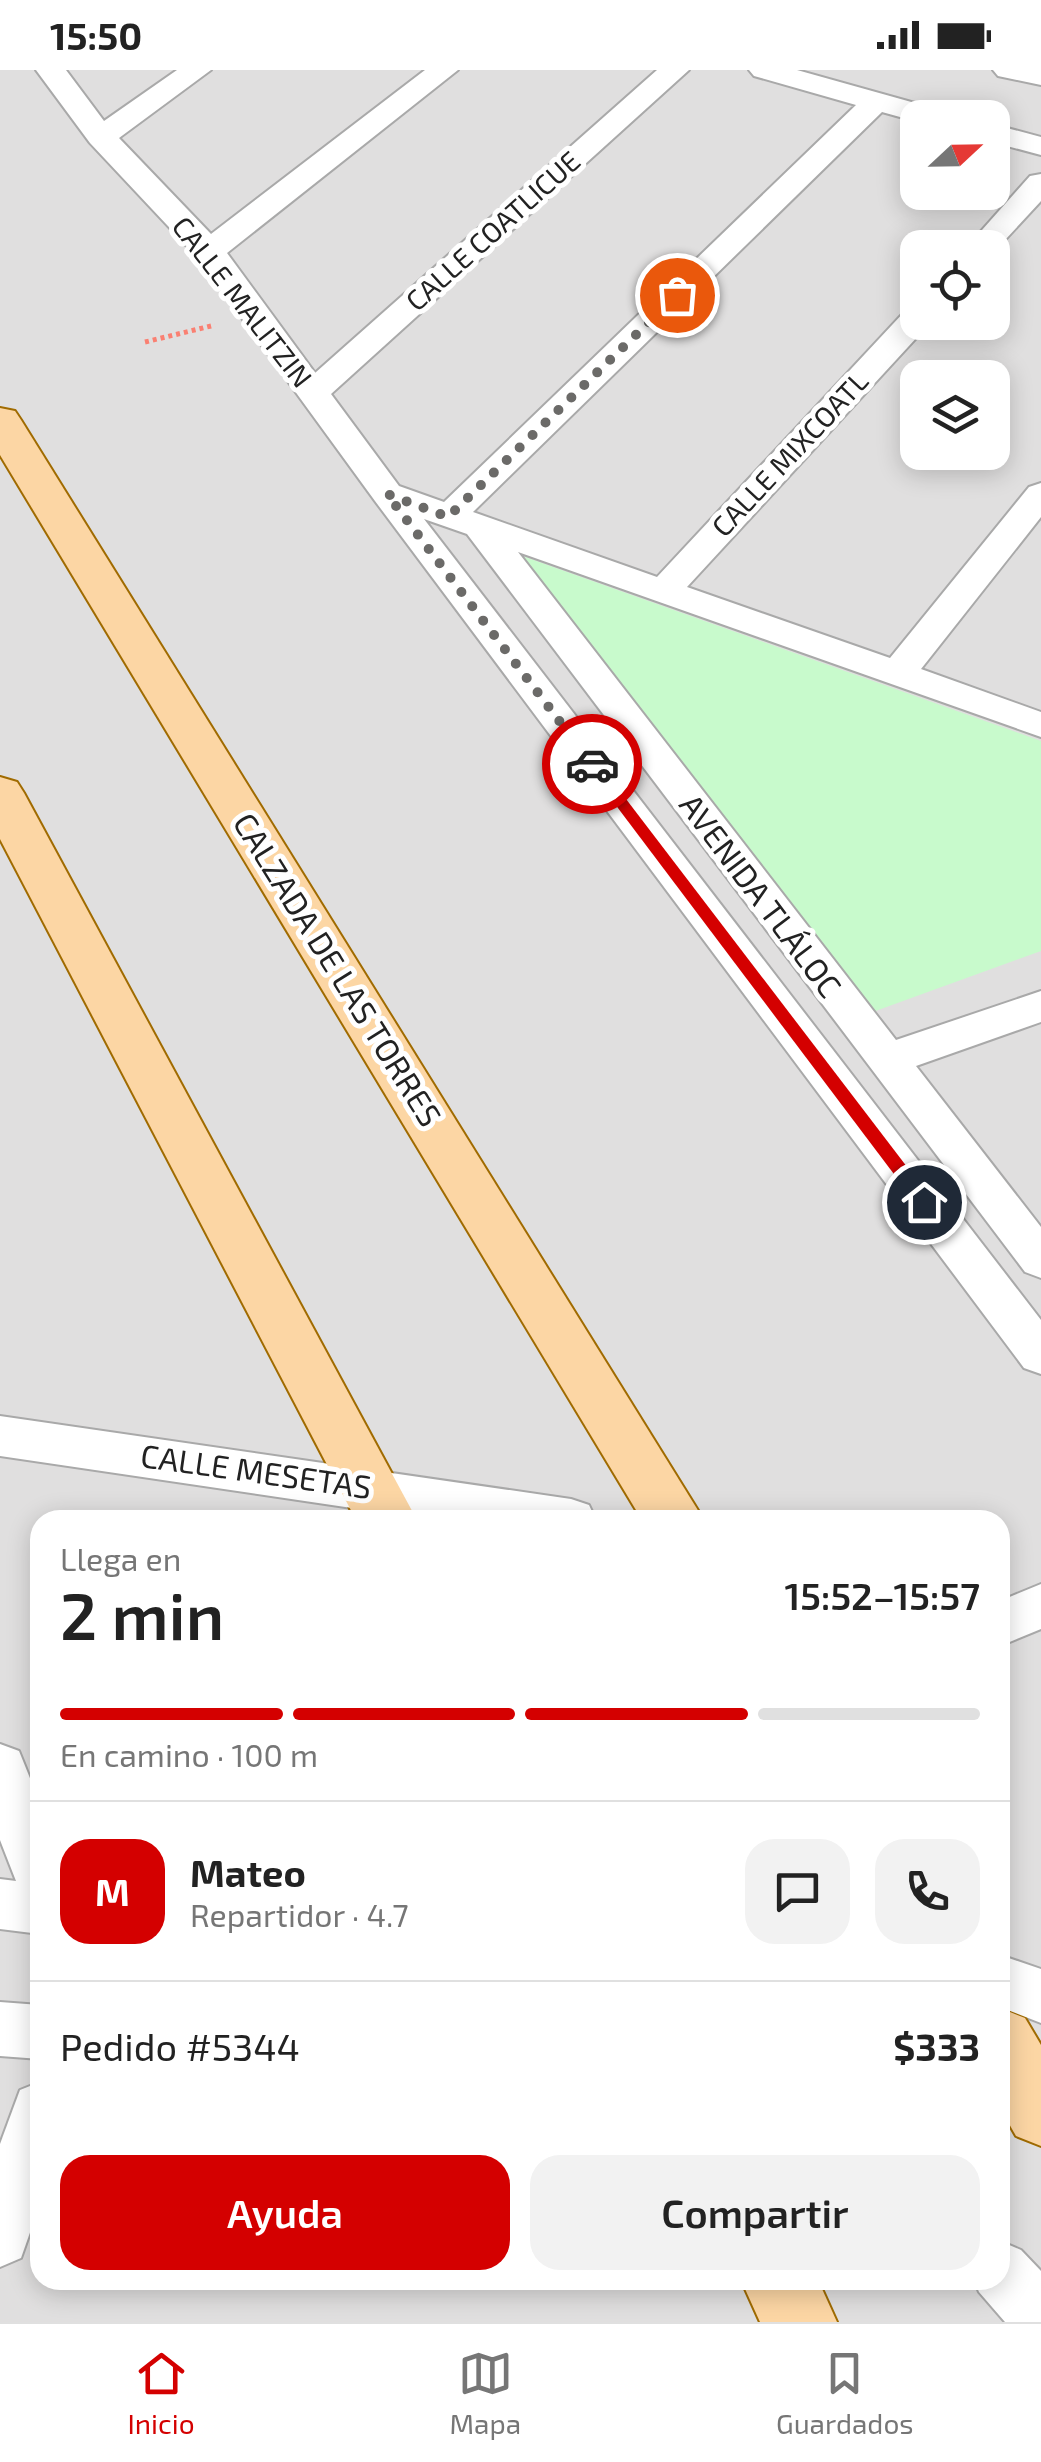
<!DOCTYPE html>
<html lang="es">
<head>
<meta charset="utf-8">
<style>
	body { margin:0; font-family:"Exo 2",sans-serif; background:#f2f2f2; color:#222; height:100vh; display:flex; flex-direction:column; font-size:38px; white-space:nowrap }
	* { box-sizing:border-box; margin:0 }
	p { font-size:32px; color:#767676 }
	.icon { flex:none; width:55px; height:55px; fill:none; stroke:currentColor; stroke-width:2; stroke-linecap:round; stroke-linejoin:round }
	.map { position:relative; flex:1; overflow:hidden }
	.details { position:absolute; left:30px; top:1440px; width:980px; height:780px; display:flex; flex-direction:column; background:#fff; border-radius:30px; box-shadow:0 5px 25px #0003 }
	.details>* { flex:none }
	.needle { width:65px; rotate:68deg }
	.tools { position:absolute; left:900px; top:30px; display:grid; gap:20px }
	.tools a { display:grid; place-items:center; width:110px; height:110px; border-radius:20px; background:#fff; box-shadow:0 5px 25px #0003; font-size:50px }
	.pin { position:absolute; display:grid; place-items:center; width:85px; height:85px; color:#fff; margin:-42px; border:5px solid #fff; border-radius:50%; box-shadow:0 2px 10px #0007 }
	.courier { position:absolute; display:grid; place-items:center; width:100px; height:100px; margin:-50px; border:8px solid #d40000; border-radius:50%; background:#fff; color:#222; box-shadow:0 2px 12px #0007 }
	.overview em { font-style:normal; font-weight:600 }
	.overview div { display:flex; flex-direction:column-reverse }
	.overview { display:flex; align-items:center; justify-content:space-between; height:170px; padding:0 30px }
	h1 { font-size:65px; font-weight:600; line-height:75px }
	.bar { display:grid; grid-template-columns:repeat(4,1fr); gap:15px 10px; align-content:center; height:120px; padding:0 30px }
	.bar i { height:12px; border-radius:8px; background:#e0e0e0 }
	.bar .current { background:#d40000 }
	.bar p { grid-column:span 4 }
	.line { display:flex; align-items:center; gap:25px; padding:0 30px; border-top:2px solid #e0e0e0 }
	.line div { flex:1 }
	.round { display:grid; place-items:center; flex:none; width:105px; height:105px; border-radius:30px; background:#f2f2f2 }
	.cta { display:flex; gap:20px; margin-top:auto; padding:20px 30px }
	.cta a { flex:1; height:115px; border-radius:30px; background:#d40000; color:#fff; font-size:40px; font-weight:600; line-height:115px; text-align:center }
	.cta a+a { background:#f2f2f2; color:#222 }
	.status { display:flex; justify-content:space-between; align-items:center; height:70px; padding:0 50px; background:#fff; direction:ltr }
	.status svg { height:28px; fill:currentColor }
	.dock { display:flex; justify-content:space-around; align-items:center; height:140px; border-top:2px solid #e0e0e0; background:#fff; font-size:28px; color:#767676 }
	.dock a { display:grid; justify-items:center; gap:5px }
	.dock .current { color:#d40000 }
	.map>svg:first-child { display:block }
</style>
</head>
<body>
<div class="status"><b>15:50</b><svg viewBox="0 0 49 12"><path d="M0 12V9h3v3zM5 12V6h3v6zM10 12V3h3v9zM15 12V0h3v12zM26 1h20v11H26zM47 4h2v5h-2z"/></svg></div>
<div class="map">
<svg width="1041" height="2252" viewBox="0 0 1041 2252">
	<rect width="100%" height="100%" fill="#f2efe9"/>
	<!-- residential -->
	<path fill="#e0dfdf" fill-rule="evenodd" d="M0,0H1041V2252H0ZM918,48H992V122H918ZM918,178H992V252H918ZM918,308H992V382H918ZM40,1450H1000V2210H40Z"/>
	<!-- park -->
	<polygon fill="#c8facc" points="514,483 1041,671 1041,881 870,943"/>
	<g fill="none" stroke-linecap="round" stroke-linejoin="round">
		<defs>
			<g id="minor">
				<polygon points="36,0 66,0 104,51 177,0 211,0 119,68 211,164 425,0 458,0 227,183 315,303 657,0 689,0 331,324 399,416 444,432 856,35 754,6 749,0 797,0 947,42 951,48 918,48 918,52 882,42 473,442 657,507 906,240 918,237 918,252 931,252 687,517 890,588 1029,417 1041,413 1041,447 921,599 1041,642 1041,667 518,482 896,970 1041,921 1041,952 916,996 1041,1157 1041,1208 1025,1202 467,464 424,449 1041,1250 1041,1304 1024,1298 375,431 198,188 90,73"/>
				<polygon points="993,0 1041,0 1041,15 998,6"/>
				<polygon points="992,54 1041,67 1041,85 992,72"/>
				<polygon points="1041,104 1041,131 992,184 992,178 966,178 1030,106"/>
				<polygon points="0,1346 571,1429 589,1435 596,1450 433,1450 0,1386"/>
				<polygon points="1041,1514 1041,1559 1000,1576 1000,1531"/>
				<polygon points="0,1674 19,1681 40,1733 40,1864 0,1859 0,1809 16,1811 0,1770"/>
				<polygon points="1000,1885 1041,1899 1041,1953 1000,1937"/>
				<polygon points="0,1932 40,1935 40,1989 0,1986"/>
				<polygon points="40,2012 40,2134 21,2188 0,2197 0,2074 20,2020"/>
				<polygon points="1000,2171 1021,2180 1041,2201 1041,2252 1005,2252 979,2222 974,2210 1000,2210"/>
			</g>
			<g id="primary">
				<polygon points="0,338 15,341 21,350 704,1450 642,1450 0,385"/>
				<polygon points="0,707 17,712 24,723 417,1450 356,1450 0,769"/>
				<polygon points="1000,1938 1025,1948 1041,1975 1041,2076 1016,2066 1000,2038"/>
				<polygon points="741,2210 818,2210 837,2252 760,2252"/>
			</g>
		</defs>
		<!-- minor casing -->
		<use href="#minor" stroke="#a9a9a9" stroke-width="4"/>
		<!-- primary casing -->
		<use href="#primary" stroke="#a06b00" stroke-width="4"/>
		<!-- path -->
		<polyline stroke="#fa8072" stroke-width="5" stroke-dasharray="4 4" stroke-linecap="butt" points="145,272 215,255"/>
		<!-- minor -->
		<use href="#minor" fill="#fff" fill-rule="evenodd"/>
		<!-- primary -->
		<use href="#primary" fill="#fcd6a4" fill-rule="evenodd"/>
	</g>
	<!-- route -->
	<polygon fill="#d40000" points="592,689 597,691 930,1127 930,1136 918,1136 587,697 585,694"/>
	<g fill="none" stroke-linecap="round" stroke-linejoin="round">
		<!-- done -->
		<polyline stroke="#6b6a68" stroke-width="10" stroke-dasharray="0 18" points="592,694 387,424 448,447 677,225"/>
	</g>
	<g text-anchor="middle" stroke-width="10" stroke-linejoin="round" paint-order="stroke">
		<!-- far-street labels -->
		<g font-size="28" fill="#222" stroke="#fff">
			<text transform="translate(493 161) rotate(-42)" y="10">CALLE COATLICUE</text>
			<text transform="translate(242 232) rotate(52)" y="10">CALLE MALITZIN</text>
			<text transform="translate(790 384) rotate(-47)" y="10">CALLE MIXCOATL</text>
		</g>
		<!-- street labels -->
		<g font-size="32" fill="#222" stroke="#fff">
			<text transform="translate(760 826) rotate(53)" y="11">AVENIDA TLÁLOC</text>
			<text transform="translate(337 900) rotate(58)" y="11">CALZADA DE LAS TORRES</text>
			<text transform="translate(256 1402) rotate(8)" y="11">CALLE MESETAS</text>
		</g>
	</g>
</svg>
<div class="tools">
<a><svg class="needle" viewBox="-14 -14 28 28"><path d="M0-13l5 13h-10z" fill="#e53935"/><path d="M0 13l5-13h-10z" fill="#767676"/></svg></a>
<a><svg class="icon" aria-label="locate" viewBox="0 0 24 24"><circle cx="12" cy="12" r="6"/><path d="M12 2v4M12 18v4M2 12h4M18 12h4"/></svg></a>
<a><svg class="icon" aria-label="layers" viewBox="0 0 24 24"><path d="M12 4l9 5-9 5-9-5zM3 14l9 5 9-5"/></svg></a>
</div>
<div class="pin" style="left:677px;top:225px;background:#ea580c"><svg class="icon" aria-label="bag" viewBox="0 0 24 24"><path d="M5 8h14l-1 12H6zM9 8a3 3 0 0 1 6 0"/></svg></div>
<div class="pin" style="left:924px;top:1132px;background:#1f2937"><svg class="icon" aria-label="home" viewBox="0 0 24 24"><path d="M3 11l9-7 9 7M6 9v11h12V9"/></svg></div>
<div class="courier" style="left:592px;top:694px"><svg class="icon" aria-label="car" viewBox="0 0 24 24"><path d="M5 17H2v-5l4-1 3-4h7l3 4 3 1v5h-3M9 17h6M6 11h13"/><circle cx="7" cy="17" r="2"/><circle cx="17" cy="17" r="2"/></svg></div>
<section class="details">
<div class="overview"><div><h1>2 min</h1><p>Llega en</p></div><em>15:52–15:57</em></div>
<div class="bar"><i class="current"></i><i class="current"></i><i class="current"></i><i></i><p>En camino · 100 m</p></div>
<div class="line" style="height:180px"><b class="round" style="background:#d40000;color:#fff">M</b><div><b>Mateo</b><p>Repartidor · 4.7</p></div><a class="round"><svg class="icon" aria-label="chat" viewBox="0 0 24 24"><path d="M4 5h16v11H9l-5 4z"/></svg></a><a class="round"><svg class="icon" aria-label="phone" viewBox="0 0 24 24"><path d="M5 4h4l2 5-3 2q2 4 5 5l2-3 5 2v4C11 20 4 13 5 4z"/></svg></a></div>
<div class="line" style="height:130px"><div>Pedido #5344</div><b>$333</b></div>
<div class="cta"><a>Ayuda</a><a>Compartir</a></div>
</section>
</div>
<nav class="dock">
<a class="current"><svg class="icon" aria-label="home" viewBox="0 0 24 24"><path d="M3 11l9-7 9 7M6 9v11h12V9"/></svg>Inicio</a>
<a><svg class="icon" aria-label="map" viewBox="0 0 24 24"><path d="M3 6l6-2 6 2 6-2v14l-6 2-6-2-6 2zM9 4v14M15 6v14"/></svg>Mapa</a>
<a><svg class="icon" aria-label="saved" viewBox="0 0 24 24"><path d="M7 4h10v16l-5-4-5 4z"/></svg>Guardados</a>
</nav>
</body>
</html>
